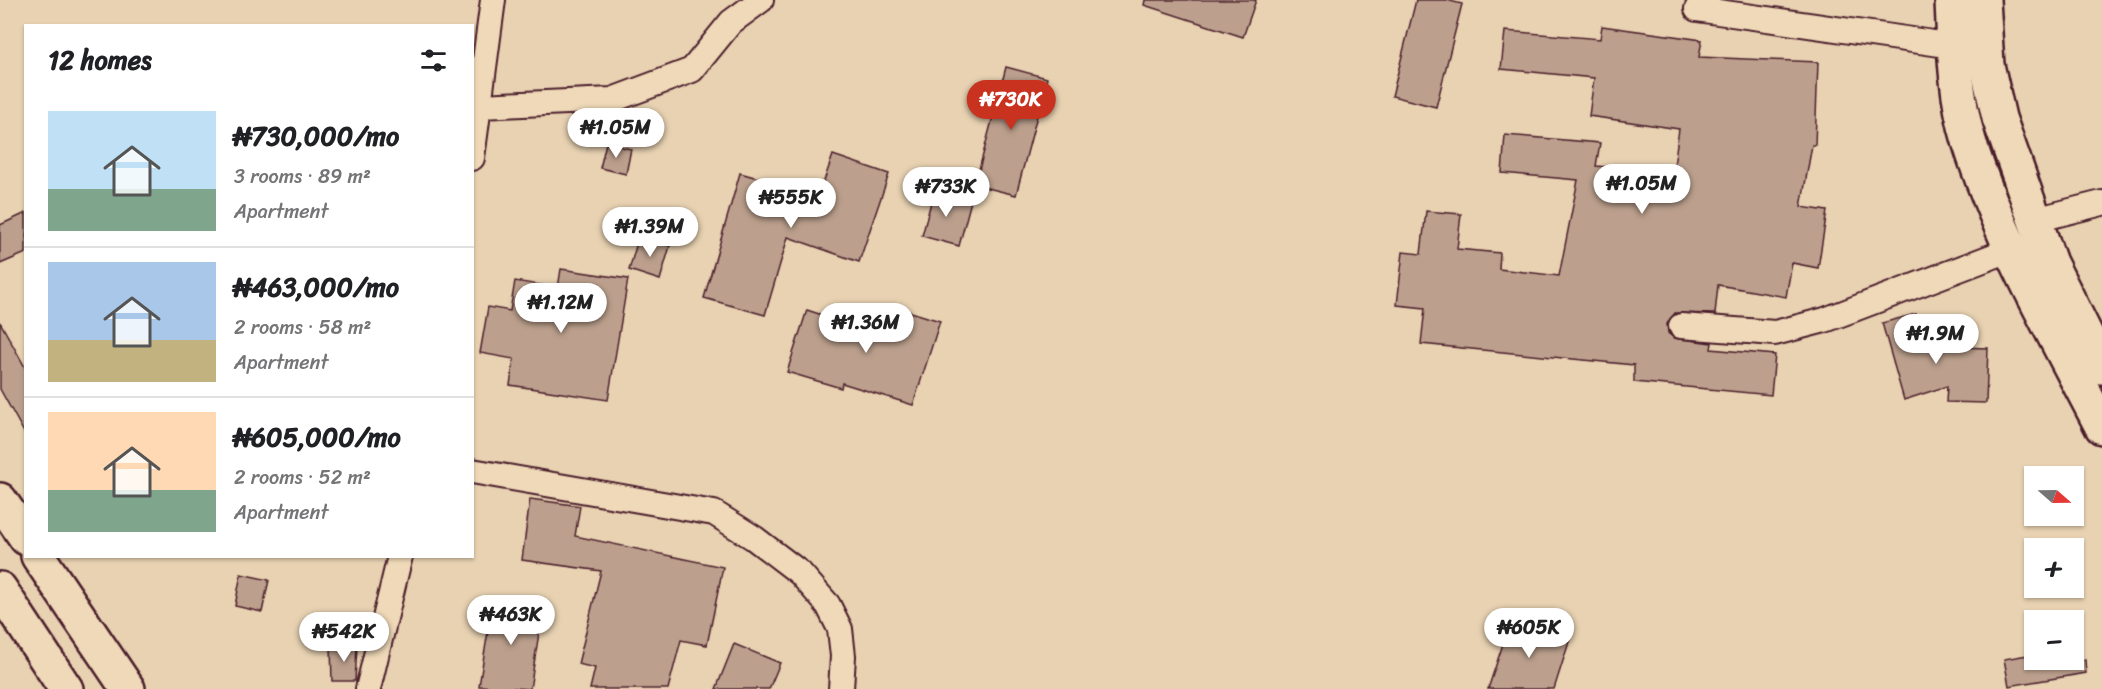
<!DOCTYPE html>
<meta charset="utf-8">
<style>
:root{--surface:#fff;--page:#f6f6f6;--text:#202124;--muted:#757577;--line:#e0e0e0;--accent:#c8321e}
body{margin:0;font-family:Sriracha,sans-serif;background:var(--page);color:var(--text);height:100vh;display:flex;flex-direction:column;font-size:22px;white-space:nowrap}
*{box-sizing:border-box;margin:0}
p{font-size:20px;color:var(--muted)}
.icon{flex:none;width:33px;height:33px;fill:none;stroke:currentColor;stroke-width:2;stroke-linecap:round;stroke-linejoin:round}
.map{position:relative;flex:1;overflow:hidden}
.details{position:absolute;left:24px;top:24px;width:450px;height:534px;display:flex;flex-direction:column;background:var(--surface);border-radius:0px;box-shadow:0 2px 4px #0004}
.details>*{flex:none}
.needle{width:39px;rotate:110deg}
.controls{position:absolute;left:2024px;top:466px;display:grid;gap:12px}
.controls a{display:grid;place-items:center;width:60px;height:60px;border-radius:0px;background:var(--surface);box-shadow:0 2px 4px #0004;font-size:30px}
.price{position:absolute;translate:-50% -51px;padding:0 14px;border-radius:21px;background:#fff;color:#222;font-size:20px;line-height:39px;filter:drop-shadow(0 2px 3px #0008)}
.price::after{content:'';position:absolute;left:50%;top:36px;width:18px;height:14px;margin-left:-9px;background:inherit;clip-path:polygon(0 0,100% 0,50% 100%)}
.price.current{background:var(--accent);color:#fff}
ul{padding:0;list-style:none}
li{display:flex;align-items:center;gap:18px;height:150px;padding:0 24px}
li+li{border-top:2px solid var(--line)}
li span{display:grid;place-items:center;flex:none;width:168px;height:120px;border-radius:0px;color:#555}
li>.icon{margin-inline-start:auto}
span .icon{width:72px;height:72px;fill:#fffc;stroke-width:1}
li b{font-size:26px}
h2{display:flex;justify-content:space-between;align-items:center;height:72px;padding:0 24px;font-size:26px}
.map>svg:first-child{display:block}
</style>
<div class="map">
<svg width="2102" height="689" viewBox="0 0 2102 689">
<rect width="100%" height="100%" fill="#e8d2b2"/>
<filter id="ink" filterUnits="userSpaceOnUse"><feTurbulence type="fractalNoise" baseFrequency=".0167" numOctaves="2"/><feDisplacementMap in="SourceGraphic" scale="12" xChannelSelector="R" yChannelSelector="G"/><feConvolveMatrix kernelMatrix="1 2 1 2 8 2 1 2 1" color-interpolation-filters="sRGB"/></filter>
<g filter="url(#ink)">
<g fill="#bca08d" stroke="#4a1f2b" stroke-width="1.5">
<polygon points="1145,0 1256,0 1243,37 1144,5"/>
<polygon points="1416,0 1446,0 1462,4 1436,107 1392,96"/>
<polygon points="1602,26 1702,40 1699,57 1818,62 1815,145 1812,145 1801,207 1827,211 1818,268 1792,263 1786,297 1718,285 1715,314 1675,313 1667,324 1668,333 1674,338 1712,343 1711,349 1775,355 1771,395 1634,382 1634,365 1421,344 1425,308 1397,305 1403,252 1421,254 1426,211 1461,214 1457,249 1500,253 1499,269 1559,276 1578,180 1502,173 1505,135 1600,143 1596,166 1673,173 1679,129 1589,116 1594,78 1501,69 1505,31 1600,39"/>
<polygon points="1006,67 1047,78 1016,195 975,185"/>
<polygon points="606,143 631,149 626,174 600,168"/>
<polygon points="833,155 889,174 859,262 788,237 765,315 704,298 740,173 819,195"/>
<polygon points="934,191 971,201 959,246 922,236"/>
<polygon points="26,213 26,253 0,264 0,225"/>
<polygon points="639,236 670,246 660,280 629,270"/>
<polygon points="561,269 628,279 608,400 510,385 514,359 480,353 488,307 510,311 515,281 558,288"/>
<polygon points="895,307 940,321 913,405 842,383 841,388 787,372 807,310 886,336"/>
<polygon points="1916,314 1925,346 1988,348 1986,403 1946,402 1947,386 1904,400 1882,323"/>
<polygon points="0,322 26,369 26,436 0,389"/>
<polygon points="530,499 580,506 575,536 723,567 707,645 681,640 668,689 590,689 595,668 578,664 601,571 522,560"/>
<polygon points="241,574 269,580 262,612 235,606"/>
<polygon points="493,601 543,608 530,689 479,686"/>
<polygon points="1511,620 1570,639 1554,689 1488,689"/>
<polygon points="734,644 780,663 769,689 716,689"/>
<polygon points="331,646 357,646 355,681 332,681"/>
<polygon points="2034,654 2034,660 2085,660 2086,673 2009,686 2004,659"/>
</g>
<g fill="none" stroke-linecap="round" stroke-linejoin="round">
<defs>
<g id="street">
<polyline points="1697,9 1954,46"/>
<polyline points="481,106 612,100 692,70 731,22 761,0"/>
<polyline points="472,158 493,0"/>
<polyline points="2035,220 2102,203"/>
<polyline points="1681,326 1775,333 1825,320 2012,249"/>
<polyline points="472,471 714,513 754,538 800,573 828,605 840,629 843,656 841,689"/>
<polyline points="368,689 400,556"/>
</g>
<g id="secondary">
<path d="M1952,0c2,47 3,95 17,141 31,100 85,193 133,286"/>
<polyline points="1983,0 1987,65 1999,118 2050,263 2102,367"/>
<polyline points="0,500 26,538"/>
<polyline points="38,556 128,689"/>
<polyline points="0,589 66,689"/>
</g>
</defs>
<use href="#street" stroke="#4a1f2b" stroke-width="28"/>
<use href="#secondary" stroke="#4a1f2b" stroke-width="38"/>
<use href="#street" stroke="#efd9b8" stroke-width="24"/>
<use href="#secondary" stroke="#efd9b8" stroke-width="33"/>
</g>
</g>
</svg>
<div class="controls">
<a><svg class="needle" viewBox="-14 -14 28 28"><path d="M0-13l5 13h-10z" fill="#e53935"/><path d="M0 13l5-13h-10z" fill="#757577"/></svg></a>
<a>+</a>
<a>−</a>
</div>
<b class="price current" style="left:1011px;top:131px">₦730K</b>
<b class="price" style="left:616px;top:159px">₦1.05M</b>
<b class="price" style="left:1642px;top:215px">₦1.05M</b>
<b class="price" style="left:946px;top:218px">₦733K</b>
<b class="price" style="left:791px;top:229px">₦555K</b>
<b class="price" style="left:650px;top:258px">₦1.39M</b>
<b class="price" style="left:561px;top:334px">₦1.12M</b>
<b class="price" style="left:866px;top:354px">₦1.36M</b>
<b class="price" style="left:1936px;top:365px">₦1.9M</b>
<b class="price" style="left:511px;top:646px">₦463K</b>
<b class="price" style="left:1529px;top:659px">₦605K</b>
<b class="price" style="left:344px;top:663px">₦542K</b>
<section class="details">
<h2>12 homes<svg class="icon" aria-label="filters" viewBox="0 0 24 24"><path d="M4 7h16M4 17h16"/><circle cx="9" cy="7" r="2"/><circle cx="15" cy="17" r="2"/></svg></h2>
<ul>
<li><span style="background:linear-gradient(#bfe0f5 65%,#7fa58c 0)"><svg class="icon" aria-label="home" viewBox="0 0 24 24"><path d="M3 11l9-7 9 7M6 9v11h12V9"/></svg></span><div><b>₦730,000/mo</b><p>3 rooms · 89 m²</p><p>Apartment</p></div></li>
<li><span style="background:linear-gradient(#a9c7e8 65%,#c2b280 0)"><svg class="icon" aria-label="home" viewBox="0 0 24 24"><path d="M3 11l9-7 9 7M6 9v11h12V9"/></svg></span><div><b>₦463,000/mo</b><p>2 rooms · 58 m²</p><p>Apartment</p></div></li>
<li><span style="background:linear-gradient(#ffd9b3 65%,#7fa58c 0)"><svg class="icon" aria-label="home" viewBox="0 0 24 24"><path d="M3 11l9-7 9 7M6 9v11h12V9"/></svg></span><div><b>₦605,000/mo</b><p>2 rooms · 52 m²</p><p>Apartment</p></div></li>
</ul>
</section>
</div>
